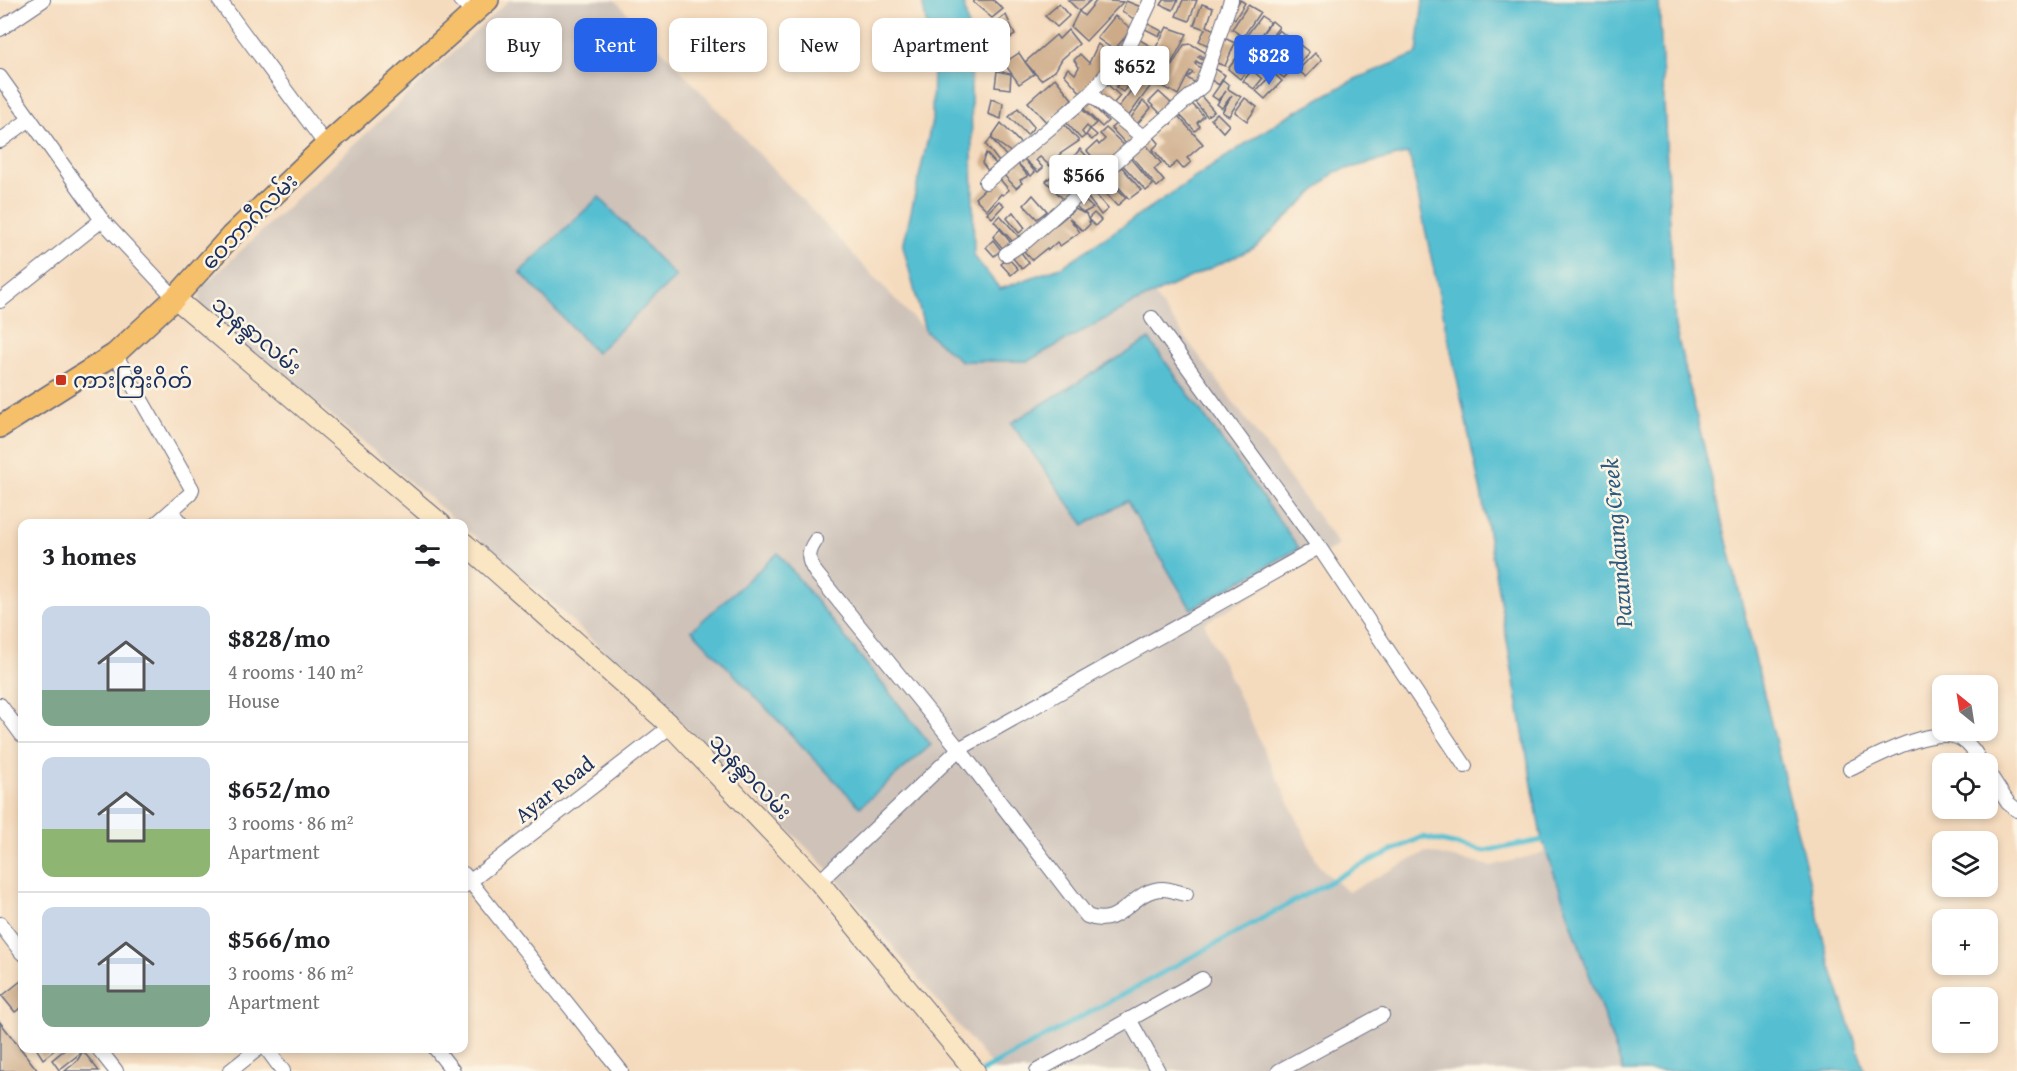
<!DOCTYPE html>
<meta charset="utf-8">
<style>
:root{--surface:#fff;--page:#f2f2f2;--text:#202124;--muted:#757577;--line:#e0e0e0;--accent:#2563eb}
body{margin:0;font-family:"Gentium Book Plus","Noto Sans Myanmar",serif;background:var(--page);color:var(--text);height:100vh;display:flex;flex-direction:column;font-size:22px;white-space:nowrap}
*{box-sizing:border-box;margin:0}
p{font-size:20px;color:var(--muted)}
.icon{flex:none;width:33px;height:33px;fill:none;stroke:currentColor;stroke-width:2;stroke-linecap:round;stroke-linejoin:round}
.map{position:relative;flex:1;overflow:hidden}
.panel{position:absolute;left:18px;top:519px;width:450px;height:534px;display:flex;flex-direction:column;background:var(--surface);border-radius:12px;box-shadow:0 3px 9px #0003}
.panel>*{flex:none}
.guide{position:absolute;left:486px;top:18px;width:570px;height:54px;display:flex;gap:12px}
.needle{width:39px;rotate:330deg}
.fabs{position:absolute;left:1932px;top:675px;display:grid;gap:12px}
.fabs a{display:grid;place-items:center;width:66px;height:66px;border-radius:12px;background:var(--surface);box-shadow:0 3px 9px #0003;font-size:30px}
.price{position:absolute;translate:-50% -51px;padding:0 14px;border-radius:6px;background:#fff;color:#222;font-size:20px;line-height:39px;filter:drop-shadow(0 2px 3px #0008)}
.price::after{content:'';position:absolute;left:50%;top:36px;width:18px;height:14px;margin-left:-9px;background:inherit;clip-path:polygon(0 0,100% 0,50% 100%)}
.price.selected{background:var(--accent);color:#fff}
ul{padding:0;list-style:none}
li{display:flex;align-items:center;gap:18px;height:150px;padding:0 24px}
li+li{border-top:2px solid var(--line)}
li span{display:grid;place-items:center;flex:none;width:168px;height:120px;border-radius:12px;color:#555}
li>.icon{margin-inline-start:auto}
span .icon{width:72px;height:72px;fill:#fffc;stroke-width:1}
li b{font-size:26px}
h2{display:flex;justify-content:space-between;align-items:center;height:72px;padding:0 24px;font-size:26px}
.pill{padding:0 21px;border-radius:12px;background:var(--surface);box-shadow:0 3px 9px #0003;font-size:21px;line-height:54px}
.pill.selected{background:var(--accent);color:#fff}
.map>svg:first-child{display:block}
</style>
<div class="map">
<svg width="2017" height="1071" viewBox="0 0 2017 1071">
<rect width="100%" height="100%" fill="#fcf5e5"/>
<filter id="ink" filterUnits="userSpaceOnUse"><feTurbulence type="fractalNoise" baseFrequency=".0167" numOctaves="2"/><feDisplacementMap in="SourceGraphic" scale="12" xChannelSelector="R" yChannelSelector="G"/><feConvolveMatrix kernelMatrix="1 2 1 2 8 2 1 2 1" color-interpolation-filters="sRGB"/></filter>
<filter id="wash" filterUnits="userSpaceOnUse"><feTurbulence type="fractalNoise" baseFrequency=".008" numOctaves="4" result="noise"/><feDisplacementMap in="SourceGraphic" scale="24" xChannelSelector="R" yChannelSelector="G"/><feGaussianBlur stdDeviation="1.35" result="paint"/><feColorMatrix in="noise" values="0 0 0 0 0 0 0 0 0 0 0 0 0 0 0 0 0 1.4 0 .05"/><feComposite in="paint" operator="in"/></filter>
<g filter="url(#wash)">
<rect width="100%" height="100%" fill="#f5dbbe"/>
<polygon fill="#cec2b9" points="509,0 615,0 925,331 961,361 1154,295 1339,545 1204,623 1319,866 1348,892 1426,852 1491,866 1546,852 1623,1071 996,1071 829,870 677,719 547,598 464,527 464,524 459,523 302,391 199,313 201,288"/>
<g fill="#55bfd1" stroke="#387798" stroke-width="1.5">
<polygon points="922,0 963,0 970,38 974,256 1000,289 1063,266 1284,118 1355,79 1417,54 1423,0 1659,0 1675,327 1828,958 1865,1071 1623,1071 1541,836 1481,492 1409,153 1335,172 1254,248 1132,304 1028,361 961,361 925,331 903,246 932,121 933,60"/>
<polygon points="599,197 676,277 596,353 520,272"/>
<polygon points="1149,339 1299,548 1191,609 1127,501 1084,525 1011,423"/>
<polygon points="778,553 931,745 860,807 692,630"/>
</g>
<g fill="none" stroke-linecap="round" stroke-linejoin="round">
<polyline stroke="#55bfd1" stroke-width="5" points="982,1071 1355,868 1422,837 1485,851 1549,839"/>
</g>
<g id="blocks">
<g fill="#cdab88">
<polygon points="975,0 993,0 1003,9 992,18 973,2"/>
<polygon points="1068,0 1091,0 1079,11 1084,16 1097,0 1123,2 1086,41 1071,27 1079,11"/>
<polygon points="1164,0 1178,0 1173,10 1161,5"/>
<polygon points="1183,0 1197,0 1189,21 1176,16"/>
<polygon points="1240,0 1245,3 1235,19 1230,15"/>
<polygon points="1126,1 1141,7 1135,20 1122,11"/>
<polygon points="1059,4 1069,16 1057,27 1045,16"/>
<polygon points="1202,4 1213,8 1207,26 1216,31 1209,46 1199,41 1205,29 1194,25"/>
<polygon points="1248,5 1260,12 1243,37 1232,29"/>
<polygon points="1006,15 1015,35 992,49 983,32"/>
<polygon points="1115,16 1132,29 1114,50 1097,38"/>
<polygon points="1261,16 1270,22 1258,39 1272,21 1279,27 1257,55 1250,49 1255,42 1247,35"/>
<polygon points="1146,23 1162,31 1159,36 1143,28"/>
<polygon points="1167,27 1187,34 1161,83 1143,73 1152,55 1134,44 1137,38 1155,49"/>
<polygon points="1068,30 1079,44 1062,59 1055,71 1041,80 1025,62 1034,74 1019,84 1004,63 1019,53 1025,62 1056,35 1059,39"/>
<polygon points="1279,30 1296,44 1282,63 1271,55 1268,59 1259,55"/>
<polygon points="1224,38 1235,43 1225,66 1214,62"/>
<polygon points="1098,44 1112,56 1082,94 1064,74 1068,68 1075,74 1079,67 1074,60 1080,54 1089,63"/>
<polygon points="1191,44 1208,54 1206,59 1200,55 1198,57 1206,62 1204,66 1196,61 1195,64 1202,69 1197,84 1187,78 1193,73 1190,71 1178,95 1161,85 1184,45"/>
<polygon points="1300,45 1309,52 1295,68 1286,61"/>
<polygon points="1134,47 1149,57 1145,62 1130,53"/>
<polygon points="1241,52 1254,62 1240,79 1228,69"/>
<polygon points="1315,53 1322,60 1306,77 1298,70"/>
<polygon points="1266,60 1274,67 1266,76 1258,69"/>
<polygon points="1282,63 1291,70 1284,78 1275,71"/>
<polygon points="1214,68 1225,75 1219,85 1208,78"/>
<polygon points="1129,70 1136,75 1123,92 1116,87"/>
<polygon points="1252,70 1262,79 1254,89 1243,81"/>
<polygon points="997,71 1011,74 1010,89 995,87"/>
<polygon points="1273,73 1282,81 1265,99 1256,91"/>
<polygon points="1142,76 1152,84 1128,117 1117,109"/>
<polygon points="1055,78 1072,99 1047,123 1028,102"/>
<polygon points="1223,80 1229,85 1228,89 1241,97 1229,116 1222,112 1232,95 1222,108 1217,104 1226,91 1218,100 1212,96"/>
<polygon points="1106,83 1120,96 1112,105 1098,92"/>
<polygon points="1159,92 1171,103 1169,105 1172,108 1164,117 1149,102"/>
<polygon points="1201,96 1214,111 1207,116 1195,102"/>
<polygon points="1245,98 1257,107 1247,121 1235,112"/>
<polygon points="991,99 1003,103 1001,119 988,114"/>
<polygon points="1088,101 1108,121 1102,127 1082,107"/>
<polygon points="1143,101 1151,108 1137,124 1130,119"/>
<polygon points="1192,104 1204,116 1197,123 1200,126 1195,131 1177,112 1183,108 1185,110"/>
<polygon points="1018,108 1034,127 1027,135 1009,117"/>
<polygon points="1083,110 1096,123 1090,129 1097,135 1092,140 1086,135 1090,129 1087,126 1082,132 1085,136 1081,139 1064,120 1068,116 1070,120"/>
<polygon points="1217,113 1229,125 1223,132 1211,119"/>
<polygon points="1178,116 1203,144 1187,158 1191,162 1183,169 1177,162 1169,169 1153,149 1159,143 1153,136 1161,129 1162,131 1166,124 1171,124 1172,117"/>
<polygon points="1001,123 1021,144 1012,153 991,138 1007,157 999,162 986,145"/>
<polygon points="1063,123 1079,141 1060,154 1050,166 1040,157 1036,160 1043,168 1038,172 1024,159 1035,172 1031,176 1015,161 1020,154 1024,159 1038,142"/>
<polygon points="1117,123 1136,139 1129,147 1111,128"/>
<polygon points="1106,128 1126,147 1103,168 1087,151 1097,142 1099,145 1105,139 1100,134"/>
<polygon points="1144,142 1161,163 1154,169 1164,181 1157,187 1131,156"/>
<polygon points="1080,149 1100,170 1090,179 1072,159"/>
<polygon points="986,153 996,164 988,171 982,163"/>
<polygon points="1130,158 1153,185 1146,191 1122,164"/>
<polygon points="1018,164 1028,176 1020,180 1022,183 1016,188 1004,175"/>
<polygon points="1071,164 1086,177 1077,186 1063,172"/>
<polygon points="1122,167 1141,190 1129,199 1110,177"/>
<polygon points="1060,169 1076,189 1064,200 1046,181"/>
<polygon points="998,177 1009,190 1003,195 1001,194 987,210 975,198"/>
<polygon points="1108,178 1126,198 1117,206 1099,186"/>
<polygon points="1091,189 1108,209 1101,215 1085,194"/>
<polygon points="1033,195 1047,211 1037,219 1024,205"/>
<polygon points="1083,199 1093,208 1083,213 1076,206"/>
<polygon points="999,201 1004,205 992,218 987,213"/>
<polygon points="1075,209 1086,214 1088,219 1094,213 1101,220 1095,226 1088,219 1090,224 1083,231 1069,218 1080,232 1060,246 1057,242 1048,250 1047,248 1032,260 1023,250 1055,221 1057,224"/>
<polygon points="1013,212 1025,228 1019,233 1007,218"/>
<polygon points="1000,215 1019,237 1013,242 994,221"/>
<polygon points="1000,229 1011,243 1004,250 993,237"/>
<polygon points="993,240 1001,250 994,256 986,247"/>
<polygon points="1020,251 1029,263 1022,269 1012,257"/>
<polygon points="1008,258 1018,269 1011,275 1001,264"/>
<polygon points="22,980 22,1007 15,1012 2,996"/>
<polygon points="0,1022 38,1071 0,1071"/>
<polygon points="36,1048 57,1048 43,1059"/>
<polygon points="67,1048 81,1048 83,1051 59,1070 52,1060"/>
<polygon points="83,1051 99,1071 65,1071 77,1061"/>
</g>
</g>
</g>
<g filter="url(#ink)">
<use href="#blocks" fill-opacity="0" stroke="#676b80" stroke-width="1.5"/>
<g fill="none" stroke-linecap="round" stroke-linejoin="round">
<defs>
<g id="minor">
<polyline points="219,0 326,145"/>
<polyline points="460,0 474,13"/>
<polyline points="0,29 43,0"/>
<polyline points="0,77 102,220 175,298"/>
<polyline points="1090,94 1144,138"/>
<polyline points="0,141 30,119"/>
<polyline points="986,182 1090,94 1129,47 1151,0"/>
<polyline points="1006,254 1026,241 1202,86 1231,0"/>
<polyline points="0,301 102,220"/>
<polyline points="1152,318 1319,547 1465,766"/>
<polyline points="115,354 192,489 190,494 156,524"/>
<polyline points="171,511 181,524"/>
<path d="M816,540c-9,13 -9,20 0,33l143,176 128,167c35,14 44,-27 76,-27 7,0 16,4 23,5"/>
<polyline points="0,705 22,735"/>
<path d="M1850,769c25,-12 84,-45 111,-30 10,6 15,15 21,25"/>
<polyline points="1988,772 2008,803 2017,810"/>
<polyline points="464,874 621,1071"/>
<polyline points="819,882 959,749 1319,547"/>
<polyline points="464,886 671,726"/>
<polyline points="0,924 22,953"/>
<polyline points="1129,1019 1158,1071"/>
<polyline points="98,1048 116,1071"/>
<polyline points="266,1048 283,1071"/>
<polyline points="435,1048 453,1071"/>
<polyline points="230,1071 259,1048"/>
<polyline points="1037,1071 1202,979"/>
<polyline points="1279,1071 1382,1015"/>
</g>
<g id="secondary">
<polyline points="175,298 441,524"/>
<polyline points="464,543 671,726 819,882 975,1071"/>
</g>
<polyline id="primary" points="0,427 115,354 175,298 231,236 326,145 488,0"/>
</defs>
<use href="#minor" stroke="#676b80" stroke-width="16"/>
<use href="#secondary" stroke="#676b80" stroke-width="22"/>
<use href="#primary" stroke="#676b80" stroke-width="24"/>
<use href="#minor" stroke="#fff" stroke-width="14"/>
<use href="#secondary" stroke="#fbe6c4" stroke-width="20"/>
<use href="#primary" stroke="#f6c06b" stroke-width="21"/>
</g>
</g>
<rect fill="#c8321e" stroke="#fcf5e5" stroke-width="2" x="55" y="374" width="12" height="12" rx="3"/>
<g text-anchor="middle" stroke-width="5" stroke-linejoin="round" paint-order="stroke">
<g font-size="22" fill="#1b2f5e" stroke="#fcf5e5">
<text transform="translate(249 221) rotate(-45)" y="8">ဝေဘာဂီလမ်း</text>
<text transform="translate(257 335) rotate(40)" y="8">သုနန္ဒာလမ်း</text>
<text transform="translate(751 776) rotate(47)" y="8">သုနန္ဒာလမ်း</text>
<text transform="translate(554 789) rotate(-38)" y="8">Ayar Road</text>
</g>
<g font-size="22" fill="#1b2f5e" stroke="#fcf5e5" text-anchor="start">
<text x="73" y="388">ကားကြီးဂိတ်</text>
</g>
<g font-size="24" font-style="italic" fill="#2c5a80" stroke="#fcf5e5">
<text transform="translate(1617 543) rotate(-95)" y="8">Pazundaung Creek</text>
</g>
</g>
</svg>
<div class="fabs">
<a><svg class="needle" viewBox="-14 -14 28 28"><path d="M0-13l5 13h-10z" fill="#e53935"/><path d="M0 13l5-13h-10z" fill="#757577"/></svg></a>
<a><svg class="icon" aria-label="locate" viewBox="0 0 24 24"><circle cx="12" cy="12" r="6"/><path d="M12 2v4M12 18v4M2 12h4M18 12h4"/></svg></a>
<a><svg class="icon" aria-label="layers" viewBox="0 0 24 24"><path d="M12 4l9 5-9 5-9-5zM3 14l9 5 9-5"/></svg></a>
<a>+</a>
<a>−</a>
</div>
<b class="price selected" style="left:1269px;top:86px">$828</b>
<b class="price" style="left:1135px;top:97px">$652</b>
<b class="price" style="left:1084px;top:206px">$566</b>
<div class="guide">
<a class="pill">Buy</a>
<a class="pill selected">Rent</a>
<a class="pill">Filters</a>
<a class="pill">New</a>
<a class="pill">Apartment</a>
</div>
<section class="panel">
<h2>3 homes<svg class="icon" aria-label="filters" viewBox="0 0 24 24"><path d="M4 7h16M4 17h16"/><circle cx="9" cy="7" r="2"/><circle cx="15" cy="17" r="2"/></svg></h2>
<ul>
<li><span style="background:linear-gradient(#c9d6e8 70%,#7fa58c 0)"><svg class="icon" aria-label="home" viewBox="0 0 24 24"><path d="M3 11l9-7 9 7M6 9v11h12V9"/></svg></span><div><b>$828/mo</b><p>4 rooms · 140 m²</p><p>House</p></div></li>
<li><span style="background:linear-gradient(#c9d6e8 60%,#8fb573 0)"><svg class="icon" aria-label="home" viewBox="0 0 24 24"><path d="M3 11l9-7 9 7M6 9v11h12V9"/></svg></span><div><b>$652/mo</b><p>3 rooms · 86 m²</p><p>Apartment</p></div></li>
<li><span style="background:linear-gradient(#c9d6e8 65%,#7fa58c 0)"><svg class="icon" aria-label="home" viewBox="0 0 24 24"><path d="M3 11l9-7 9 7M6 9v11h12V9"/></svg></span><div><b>$566/mo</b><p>3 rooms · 86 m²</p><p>Apartment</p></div></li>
</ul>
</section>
</div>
